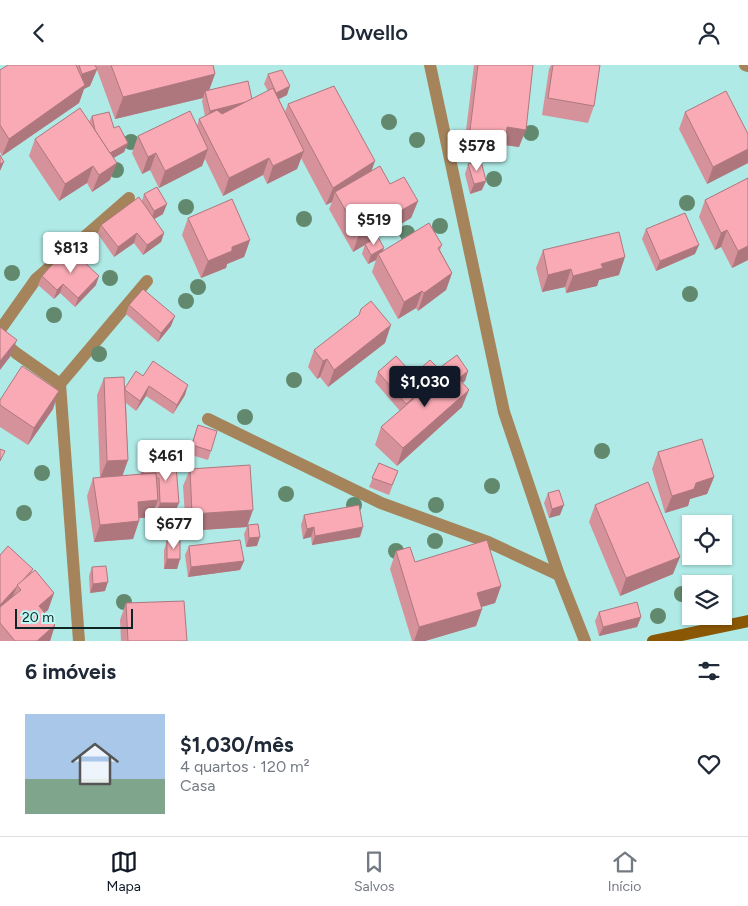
<!DOCTYPE html>
<html lang="pt">
<meta charset="utf-8">
<style>
:root{--surface:#fff;--page:#f2f2f3;--text:#1f2937;--muted:#747a83;--line:#e0e1e3;--accent:#111827}
body{margin:0;font-family:Figtree,sans-serif;background:var(--page);color:var(--text);height:100vh;display:flex;flex-direction:column;font-size:19px;white-space:nowrap}
*{box-sizing:border-box;margin:0}
p{font-size:16px;color:var(--muted)}
.icon{flex:none;width:28px;height:28px;fill:none;stroke:currentColor;stroke-width:2;stroke-linecap:round;stroke-linejoin:round}
.map{position:relative;height:576px;overflow:hidden}
.sheet{display:flex;flex-direction:column;background:var(--surface);flex:1}
.sheet>*{flex:none}
.tools{position:absolute;left:682px;top:450px;display:grid;gap:10px}
.tools a{display:grid;place-items:center;width:50px;height:50px;border-radius:0px;background:var(--surface);box-shadow:0 1px 4px #0004;font-size:25px}
.scale{position:absolute;left:15px;bottom:12px;width:118px;box-sizing:border-box;padding-left:5px;border:2px solid #0d2524;border-top:0;font-size:14px;line-height:18px;white-space:nowrap;color:#0d2524;-webkit-text-stroke:4px #bcf7f3;paint-order:stroke}
.price{position:absolute;translate:-50% -42px;padding:0 11px;border-radius:5px;background:#fff;color:#222;font-size:16px;line-height:32px;filter:drop-shadow(0 1px 2px #0008)}
.price::after{content:'';position:absolute;left:50%;top:30px;width:15px;height:11px;margin-left:-8px;background:inherit;clip-path:polygon(0 0,100% 0,50% 100%)}
.price.active{background:var(--accent);color:#fff}
ul{padding:0;list-style:none}
li{display:flex;align-items:center;gap:15px;height:125px;padding:0 25px}
li+li{border-top:1px solid var(--line)}
li span{display:grid;place-items:center;flex:none;width:140px;height:100px;border-radius:0px;color:#555}
li>.icon{margin-inline-start:auto}
span .icon{width:60px;height:60px;fill:#fffc;stroke-width:1}
li b{font-size:21px}
h2{display:flex;justify-content:space-between;align-items:center;height:60px;padding:0 25px;font-size:21px}
header{display:flex;justify-content:space-between;align-items:center;height:65px;padding:0 25px;background:var(--surface);font-size:22px;font-weight:600}
.tabs{display:flex;justify-content:space-around;align-items:center;height:70px;border-top:1px solid var(--line);background:var(--surface);font-size:14px;color:var(--muted)}
.tabs a{display:grid;justify-items:center;gap:2px}
.tabs .active{color:var(--accent)}
.map>svg:first-child{display:block}
</style>
<header><svg class="icon" aria-label="back" viewBox="0 0 24 24"><path d="M15 5l-7 7 7 7"/></svg>Dwello<svg class="icon" aria-label="person" viewBox="0 0 24 24"><circle cx="12" cy="8" r="4"/><path d="M4 21q1-7 8-7t8 7"/></svg></header>
<div class="map">
<svg width="748" height="576" viewBox="0 0 748 576">
<rect width="100%" height="100%" fill="#afeae6"/>
<g fill="none" stroke-linecap="round" stroke-linejoin="round">
<g stroke="#a6845b" stroke-width="12">
<polyline points="430,0 504,347 559,510 585,576"/>
<polyline points="745,0 748,1"/>
<polyline points="0,265 36,214 129,133"/>
<polyline points="0,274 16,288 60,319"/>
<polyline points="208,354 381,438 488,477 559,510"/>
<polyline points="79,576 60,319 147,216"/>
</g>
<polyline stroke="#8a5804" stroke-width="12" points="653,576 748,556"/>
</g>
<g fill="#62896d">
<circle cx="389" cy="57" r="8"/>
<circle cx="531" cy="68" r="8"/>
<circle cx="417" cy="75" r="8"/>
<circle cx="131" cy="77" r="8"/>
<circle cx="116" cy="105" r="8"/>
<circle cx="494" cy="114" r="8"/>
<circle cx="687" cy="138" r="8"/>
<circle cx="186" cy="142" r="8"/>
<circle cx="304" cy="154" r="8"/>
<circle cx="440" cy="161" r="8"/>
<circle cx="407" cy="168" r="8"/>
<circle cx="12" cy="208" r="8"/>
<circle cx="110" cy="213" r="8"/>
<circle cx="198" cy="222" r="8"/>
<circle cx="690" cy="229" r="8"/>
<circle cx="186" cy="236" r="8"/>
<circle cx="54" cy="250" r="8"/>
<circle cx="99" cy="289" r="8"/>
<circle cx="294" cy="315" r="8"/>
<circle cx="245" cy="352" r="8"/>
<circle cx="602" cy="386" r="8"/>
<circle cx="42" cy="408" r="8"/>
<circle cx="492" cy="421" r="8"/>
<circle cx="286" cy="429" r="8"/>
<circle cx="354" cy="440" r="8"/>
<circle cx="436" cy="440" r="8"/>
<circle cx="24" cy="448" r="8"/>
<circle cx="435" cy="476" r="8"/>
<circle cx="396" cy="486" r="8"/>
<circle cx="682" cy="529" r="8"/>
<circle cx="124" cy="537" r="8"/>
<circle cx="658" cy="551" r="8"/>
</g>
<g fill="#d6929b">
<polygon points="8,0 213,0 215,9 209,25 252,34 268,26 264,19 268,9 287,30 279,34 285,47 288,39 371,106 390,119 418,136 411,153 369,177 383,187 442,180 440,185 452,208 446,225 418,246 416,243 398,254 372,207 376,195 368,199 362,189 365,179 353,187 329,144 332,137 326,140 301,93 297,104 267,119 263,110 223,131 205,94 202,101 159,123 150,105 142,109 132,88 138,71 197,61 199,54 205,51 202,36 203,33 115,54 97,5 90,21 84,24 79,38 2,91 0,87 0,5"/>
<polygon points="474,0 533,0 519,82 504,80 499,95 463,90"/>
<polygon points="551,0 600,0 594,41 588,58 542,50 549,4"/>
<polygon points="685,47 748,98 707,119 679,64"/>
<polygon points="92,51 114,63 128,78 124,87 113,93 110,115 92,127 87,118 59,136 29,91 35,74 89,57"/>
<polygon points="468,99 482,125 470,129 465,109"/>
<polygon points="748,113 748,195 732,203 721,182 715,185 699,152 705,135"/>
<polygon points="144,129 163,149 154,154 164,168 161,177 143,190 134,178 114,192 98,169 101,160 142,136"/>
<polygon points="188,153 250,175 244,192 227,199 226,203 201,213 182,170"/>
<polygon points="646,164 695,189 656,206 642,174"/>
<polygon points="543,185 619,210 599,215 597,221 566,228 565,222 542,227 536,203"/>
<polygon points="42,211 96,220 75,242 60,228 54,234 38,220"/>
<polygon points="129,240 171,261 158,277 126,249"/>
<polygon points="385,278 328,322 320,312 317,314 308,302 314,285"/>
<polygon points="442,301 468,306 465,316 462,318 462,342 397,401 375,380 381,362 400,346 375,317 378,307 425,325 429,321 427,319 424,321 422,318 423,315 419,311 422,302 441,306"/>
<polygon points="143,311 185,330 173,349 146,331 136,346 126,338 128,395 122,411 140,409 143,402 176,400 175,447 157,448 156,440 152,452 139,453 139,456 133,474 94,477 87,431 93,413 100,413 97,330 104,313 125,323"/>
<polygon points="0,340 53,344 28,380 0,362"/>
<polygon points="198,360 211,386 208,395 188,389"/>
<polygon points="658,387 714,412 707,429 690,434 688,441 665,448 652,404"/>
<polygon points="379,398 398,406 389,430 369,422"/>
<polygon points="190,404 248,460 257,481 246,482 244,469 247,462 186,466 183,421"/>
<polygon points="548,428 560,450 549,453 544,438"/>
<polygon points="595,440 673,509 620,531 589,457"/>
<polygon points="304,450 360,472 312,480 311,472 303,474 301,460"/>
<polygon points="167,476 180,494 177,504 164,504 164,485"/>
<polygon points="189,481 244,496 240,505 188,512 185,490"/>
<polygon points="396,486 415,497 501,521 495,538 482,542 482,544 476,561 425,576 412,576 390,504"/>
<polygon points="0,490 33,504 31,508 54,528 48,545 44,548 55,560 50,576 0,576"/>
<polygon points="92,502 105,526 90,528 89,511"/>
<polygon points="126,538 187,576 121,576 120,555"/>
<polygon points="599,547 641,552 637,562 599,571 595,556"/>
</g>
<g fill="#ae777e">
<polygon points="97,4 90,21 84,24 79,38 2,91 9,74 76,26 82,9"/>
<polygon points="215,9 207,31 205,26 203,33 115,54 123,32"/>
<polygon points="290,21 287,30 273,37 276,28"/>
<polygon points="252,35 249,45 206,55 210,46"/>
<polygon points="507,62 526,65 519,82 504,80 499,95 463,90 469,73"/>
<polygon points="128,78 124,87 105,98 108,89"/>
<polygon points="208,84 202,101 159,123 165,106"/>
<polygon points="748,84 748,98 707,119 713,102"/>
<polygon points="304,86 297,104 267,119 273,101"/>
<polygon points="156,88 150,105 142,109 148,92"/>
<polygon points="269,93 263,110 223,131 229,113"/>
<polygon points="375,96 369,113 335,127 332,137 326,140 333,123"/>
<polygon points="4,97 0,106 0,107 0,99"/>
<polygon points="117,98 110,115 92,127 99,110"/>
<polygon points="93,101 87,118 59,136 65,119"/>
<polygon points="486,116 482,125 470,129 474,119"/>
<polygon points="418,136 411,153 353,187 359,169"/>
<polygon points="167,139 163,149 151,156 154,146"/>
<polygon points="727,165 721,182 715,185 721,168"/>
<polygon points="137,168 134,178 114,192 118,182"/>
<polygon points="164,168 161,177 143,190 147,180"/>
<polygon points="250,175 244,192 227,199 226,203 201,213 208,196 232,182"/>
<polygon points="699,180 695,189 656,206 660,196"/>
<polygon points="748,181 748,195 732,203 738,186"/>
<polygon points="384,183 380,193 378,189 376,195 368,199 371,190"/>
<polygon points="625,192 619,210 599,215 597,221 566,228 573,211 601,199"/>
<polygon points="571,204 565,222 542,227 548,210"/>
<polygon points="452,208 446,225 418,246 424,228"/>
<polygon points="99,211 96,220 75,242 78,233"/>
<polygon points="63,219 60,228 54,234 57,225"/>
<polygon points="422,226 416,243 398,254 404,237"/>
<polygon points="175,251 171,261 158,277 161,268"/>
<polygon points="391,260 385,278 328,322 334,305"/>
<polygon points="17,275 10,292 0,305 0,296"/>
<polygon points="327,294 320,312 317,314 323,296"/>
<polygon points="441,306 438,315 430,323 434,313"/>
<polygon points="468,306 465,316 451,326 454,317"/>
<polygon points="430,309 427,319 424,321 428,311"/>
<polygon points="188,320 185,330 173,349 177,340"/>
<polygon points="149,321 146,331 136,346 140,336"/>
<polygon points="469,325 462,342 397,401 403,383"/>
<polygon points="59,326 53,344 28,380 34,363"/>
<polygon points="128,395 122,412 100,413 107,396"/>
<polygon points="714,412 707,429 690,434 688,441 665,448 672,431 696,418"/>
<polygon points="158,435 152,452 131,454 138,437"/>
<polygon points="160,438 179,438 175,447 157,448"/>
<polygon points="564,440 560,450 549,453 552,444"/>
<polygon points="253,445 247,462 186,466 192,449"/>
<polygon points="139,456 133,474 94,477 100,460"/>
<polygon points="314,462 311,472 303,474 307,464"/>
<polygon points="363,462 360,472 312,480 315,471"/>
<polygon points="260,472 257,481 246,482 249,473"/>
<polygon points="680,492 673,509 620,531 626,513"/>
<polygon points="167,494 180,494 177,504 164,504"/>
<polygon points="244,496 240,505 188,512 191,502"/>
<polygon points="108,517 105,526 90,528 93,519"/>
<polygon points="501,521 495,538 471,545 477,528"/>
<polygon points="17,522 13,531 0,545 0,540"/>
<polygon points="54,528 48,545 32,558 39,541"/>
<polygon points="482,544 476,561 425,576 414,576 419,562"/>
<polygon points="641,552 637,562 599,571 603,562"/>
<polygon points="55,560 50,576 37,576"/>
</g>
<g fill="#f9aab4" stroke="#ae777e">
<polygon points="8,0 76,0 85,20 9,74 0,60 0,5"/>
<polygon points="79,0 95,0 97,4 82,9"/>
<polygon points="111,0 213,0 215,9 123,32"/>
<polygon points="478,0 533,0 526,65 507,62 505,78 469,73"/>
<polygon points="553,0 600,0 594,41 548,33"/>
<polygon points="282,5 290,21 276,28 268,9"/>
<polygon points="248,16 252,34 246,37 210,46 205,26"/>
<polygon points="334,21 375,96 333,123 288,39"/>
<polygon points="273,23 304,86 273,101 269,93 229,113 199,54 217,45 222,49"/>
<polygon points="726,26 748,69 748,84 713,102 685,47"/>
<polygon points="80,43 117,98 99,110 93,101 65,119 35,74"/>
<polygon points="190,46 208,84 165,106 156,88 148,92 138,71"/>
<polygon points="109,47 114,63 119,61 128,78 110,88 95,65 92,51"/>
<polygon points="0,90 4,97 0,99"/>
<polygon points="481,96 486,116 474,119 468,99"/>
<polygon points="380,101 390,119 404,112 418,136 359,169 335,127"/>
<polygon points="748,113 748,181 738,186 727,165 721,168 705,135"/>
<polygon points="157,122 167,139 154,146 144,129"/>
<polygon points="139,132 164,168 147,180 137,168 118,182 101,160"/>
<polygon points="232,134 250,175 232,182 232,186 208,196 188,153"/>
<polygon points="685,148 699,180 660,196 646,164"/>
<polygon points="429,158 442,180 438,183 452,208 424,228 422,226 404,237 378,189"/>
<polygon points="619,167 625,192 601,199 603,203 573,211 571,204 548,210 543,185"/>
<polygon points="378,172 384,183 371,190 365,179"/>
<polygon points="68,182 99,211 78,233 63,219 57,225 42,211"/>
<polygon points="143,224 175,251 161,268 129,240"/>
<polygon points="371,236 391,260 334,305 327,294 323,296 314,285 359,250 361,244"/>
<polygon points="0,262 17,275 0,296"/>
<polygon points="457,290 468,306 458,314 449,303 446,306 442,301"/>
<polygon points="396,291 425,323 406,339 378,307"/>
<polygon points="430,295 441,306 434,313 430,309 428,311 425,308 427,307 422,302"/>
<polygon points="153,296 188,320 177,340 149,321 140,336 125,325 125,323 136,306 143,311"/>
<polygon points="22,301 59,326 34,363 0,340 0,335"/>
<polygon points="449,303 469,325 403,383 381,362"/>
<polygon points="124,312 128,395 107,396 104,313"/>
<polygon points="198,360 217,366 211,386 192,380"/>
<polygon points="702,374 714,412 696,418 694,424 672,431 658,387"/>
<polygon points="0,384 5,386 0,396"/>
<polygon points="379,398 398,406 392,420 372,413"/>
<polygon points="176,400 179,438 160,438 159,413 157,413 156,408 143,409 143,402"/>
<polygon points="250,400 253,445 192,449 190,404"/>
<polygon points="156,408 158,435 138,437 139,456 100,460 93,413"/>
<polygon points="648,417 680,492 626,513 595,440"/>
<polygon points="559,425 564,440 552,444 548,428"/>
<polygon points="359,440 363,462 315,471 314,462 307,464 304,450"/>
<polygon points="258,459 260,472 249,473 248,460"/>
<polygon points="240,475 244,496 191,502 189,481"/>
<polygon points="487,475 501,521 477,528 482,544 419,562 396,486 410,482 415,497"/>
<rect x="167" y="476" width="13" height="18"/>
<polygon points="8,481 33,504 0,540 0,490"/>
<polygon points="106,501 108,517 93,519 92,502"/>
<polygon points="35,505 54,528 39,541 55,560 37,576 15,576 0,558 0,542 21,525 17,520"/>
<polygon points="184,536 187,576 128,576 126,538"/>
<polygon points="637,537 641,552 603,562 599,547"/>
</g>
</svg>
<div class="tools">
<a><svg class="icon" aria-label="locate" viewBox="0 0 24 24"><circle cx="12" cy="12" r="6"/><path d="M12 2v4M12 18v4M2 12h4M18 12h4"/></svg></a>
<a><svg class="icon" aria-label="layers" viewBox="0 0 24 24"><path d="M12 4l9 5-9 5-9-5zM3 14l9 5 9-5"/></svg></a>
</div>
<div class="scale">20 m</div>
<b class="price" style="left:477px;top:107px">$578</b>
<b class="price" style="left:374px;top:181px">$519</b>
<b class="price" style="left:71px;top:209px">$813</b>
<b class="price active" style="left:425px;top:343px">$1,030</b>
<b class="price" style="left:166px;top:417px">$461</b>
<b class="price" style="left:174px;top:485px">$677</b>
</div>
<section class="sheet">
<h2>6 imóveis<svg class="icon" aria-label="filters" viewBox="0 0 24 24"><path d="M4 7h16M4 17h16"/><circle cx="9" cy="7" r="2"/><circle cx="15" cy="17" r="2"/></svg></h2>
<ul>
<li><span style="background:linear-gradient(#a9c7e8 65%,#7fa58c 0)"><svg class="icon" aria-label="home" viewBox="0 0 24 24"><path d="M3 11l9-7 9 7M6 9v11h12V9"/></svg></span><div><b>$1,030/mês</b><p>4 quartos · 120 m²</p><p>Casa</p></div><svg class="icon" aria-label="heart" viewBox="0 0 24 24"><path d="M12 20l-8-8c-3-5 5-10 8-4 3-6 11-1 8 4z"/></svg></li>
</ul>
</section>
<nav class="tabs">
<a class="active"><svg class="icon" aria-label="map" viewBox="0 0 24 24"><path d="M3 6l6-2 6 2 6-2v14l-6 2-6-2-6 2zM9 4v14M15 6v14"/></svg>Mapa</a>
<a><svg class="icon" aria-label="saved" viewBox="0 0 24 24"><path d="M7 4h10v16l-5-4-5 4z"/></svg>Salvos</a>
<a><svg class="icon" aria-label="home" viewBox="0 0 24 24"><path d="M3 11l9-7 9 7M6 9v11h12V9"/></svg>Início</a>
</nav>
